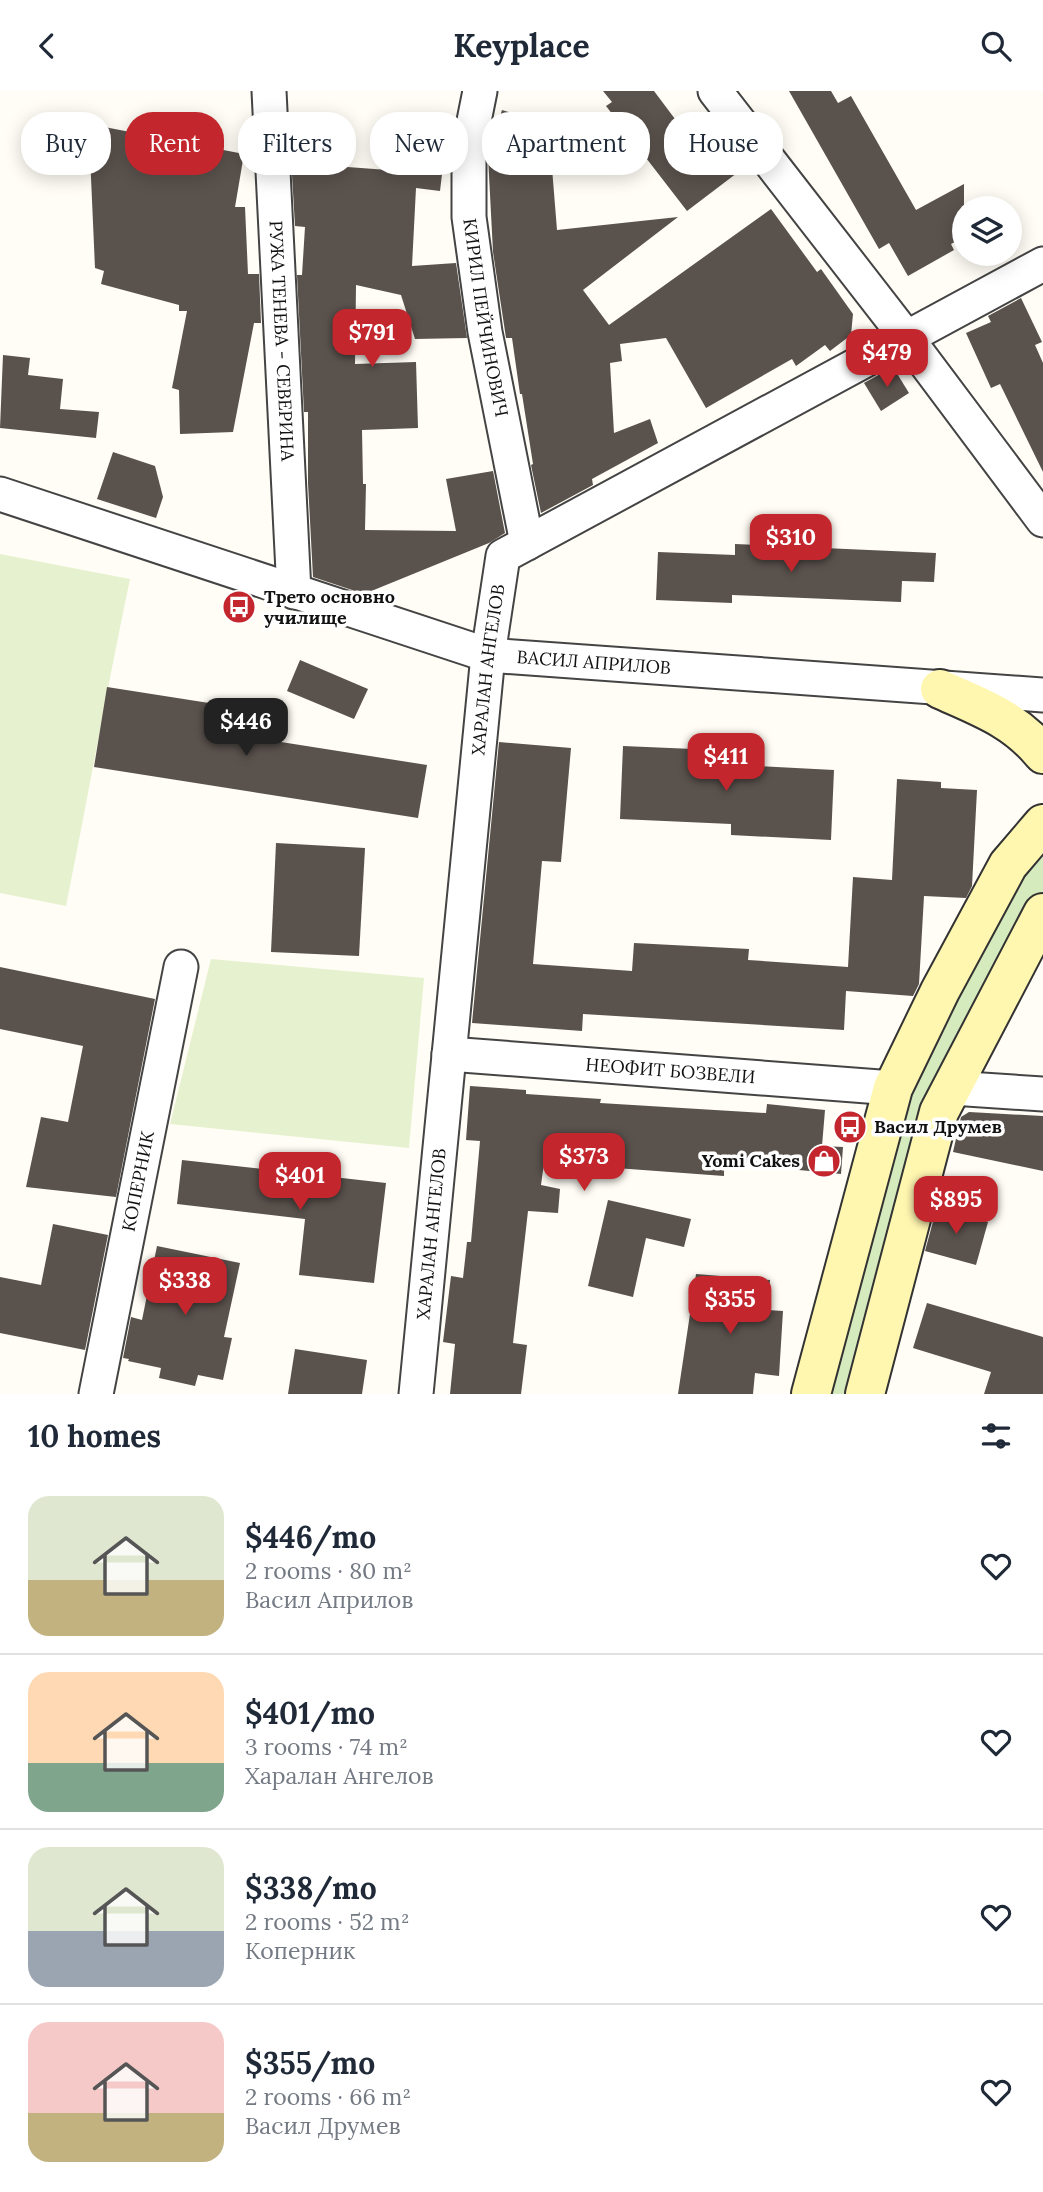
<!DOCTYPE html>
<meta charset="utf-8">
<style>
:root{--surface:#fff;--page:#f6f6f7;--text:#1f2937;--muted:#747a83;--line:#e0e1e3;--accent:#c4262e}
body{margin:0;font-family:Lora,serif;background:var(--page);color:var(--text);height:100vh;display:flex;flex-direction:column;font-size:26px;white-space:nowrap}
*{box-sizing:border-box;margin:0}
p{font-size:23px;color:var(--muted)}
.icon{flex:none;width:38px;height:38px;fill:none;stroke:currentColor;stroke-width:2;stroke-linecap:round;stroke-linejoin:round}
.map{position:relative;height:1303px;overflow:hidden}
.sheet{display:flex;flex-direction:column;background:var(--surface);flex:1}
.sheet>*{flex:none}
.hud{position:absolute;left:21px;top:21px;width:1001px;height:63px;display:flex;gap:14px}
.fabs{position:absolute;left:952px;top:105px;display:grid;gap:14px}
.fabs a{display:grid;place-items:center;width:70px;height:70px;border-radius:50%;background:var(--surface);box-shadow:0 4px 18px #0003;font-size:35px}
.price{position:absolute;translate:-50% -60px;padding:0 16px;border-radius:14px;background:var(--accent);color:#fff;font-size:23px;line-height:46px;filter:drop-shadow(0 2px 4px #0008)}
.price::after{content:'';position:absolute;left:50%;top:42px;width:21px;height:16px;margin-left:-10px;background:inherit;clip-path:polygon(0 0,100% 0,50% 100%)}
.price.selected{background:#222;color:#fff}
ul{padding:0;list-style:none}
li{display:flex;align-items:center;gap:21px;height:175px;padding:0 28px}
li+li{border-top:2px solid var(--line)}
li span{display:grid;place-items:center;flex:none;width:196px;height:140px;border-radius:21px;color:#555}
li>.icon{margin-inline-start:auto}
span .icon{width:84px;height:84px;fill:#fffc;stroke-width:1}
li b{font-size:30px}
h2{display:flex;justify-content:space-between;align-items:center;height:84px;padding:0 28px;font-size:30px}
.pill{padding:0 24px;border-radius:28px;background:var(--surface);box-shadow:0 4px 18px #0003;font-size:24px;line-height:63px}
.pill.selected{background:var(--accent);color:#fff}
header{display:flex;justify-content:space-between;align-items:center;height:91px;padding:0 28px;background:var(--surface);font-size:32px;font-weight:700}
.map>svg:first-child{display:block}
</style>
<header><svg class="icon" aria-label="back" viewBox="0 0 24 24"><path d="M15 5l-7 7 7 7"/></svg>Keyplace<svg class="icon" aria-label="search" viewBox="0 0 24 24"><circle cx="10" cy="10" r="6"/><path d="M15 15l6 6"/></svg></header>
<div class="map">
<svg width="1043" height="1303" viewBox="0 0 1043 1303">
<rect width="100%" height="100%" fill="#fffdf5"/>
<polygon fill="#d5ebbd" points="1043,733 1043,822 952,997 865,1303 811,1303 893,997"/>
<g fill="#e6f2cf">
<path d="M0,463l130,25c-23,109 -42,218 -64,327l-66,-13z"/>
<polygon points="211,868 424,887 409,1057 170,1033"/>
</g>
<g fill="#5a524d">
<polygon points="603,0 654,0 693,52 706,42 737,82 687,120 606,15 612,11"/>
<polygon points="789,0 831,0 838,12 851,5 916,119 964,93 964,146 951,153 954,159 908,185 889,152 879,158"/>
<polygon points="502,19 564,38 552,77 557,139 678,126 583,199 609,234 771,118 817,181 821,178 853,223 851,244 830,260 825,254 796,275 792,268 706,317 666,247 620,253 622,270 610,272 614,342 650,328 658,352 592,388 593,394 541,422 531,374 533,373 522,303 520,303 512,247 506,247 493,161 488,65"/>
<polygon points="94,34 244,63 235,116 245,116 248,183 259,183 261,232 254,232 233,341 180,343 179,299 172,297 187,220 179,220 179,214 101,193 104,180 95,177 90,64 86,63"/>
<polygon points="390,67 443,75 440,100 416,97 412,175 456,172 467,247 415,248 401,204 356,194 355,273 416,271 418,337 362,339 363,393 366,393 365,439 456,440 446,388 493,380 505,442 489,452 364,503 313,486 308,392 308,321 304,321 297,184 302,184 305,136 295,135 292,84 293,72 388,79"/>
<polygon points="1021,207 1042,251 1035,254 1043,272 1043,381 1000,293 991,297 966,242 991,231 988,225"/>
<polygon points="3,264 30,267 28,284 63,288 60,318 99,321 96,347 0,337"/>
<polygon points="893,276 909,302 881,320 864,292"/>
<polygon points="113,361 155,375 163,406 156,427 97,408"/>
<polygon points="735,453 936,462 934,491 902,490 901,511 732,504 732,512 656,509 658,461 735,464"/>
<polygon points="300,569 368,598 354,628 287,600"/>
<polygon points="107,596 209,612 205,639 427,674 418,727 94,676"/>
<polygon points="499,651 571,657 561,771 542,770 533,873 632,880 634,852 749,858 748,869 848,876 853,786 892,789 897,688 941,691 941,697 977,699 972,795 966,807 924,805 919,893 913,905 846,900 844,939 583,923 582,940 472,932"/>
<polygon points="623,655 740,660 739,674 834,679 831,749 731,744 731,733 620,728"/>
<polygon points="276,752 365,757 359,865 271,861"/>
<polygon points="0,876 155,908 116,1106 26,1096 41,1026 68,1031 83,955 0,938"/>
<polygon points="470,995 526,999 526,1003 601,1008 600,1012 766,1022 767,1013 825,1019 822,1055 843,1056 841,1083 724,1072 724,1085 616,1077 619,1065 563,1062 562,1074 544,1072 541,1094 560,1098 558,1122 528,1120 513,1252 527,1254 521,1303 450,1303 455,1253 443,1251 451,1185 463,1187 467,1151 471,1151 480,1050 466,1049"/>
<polygon points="969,1021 1043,1025 1043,1080 953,1061 961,1026"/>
<polygon points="182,1069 386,1092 374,1192 299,1184 305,1128 177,1113"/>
<polygon points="608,1109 691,1128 684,1156 646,1147 633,1206 588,1195"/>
<polygon points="937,1116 988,1131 976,1174 925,1160"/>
<polygon points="53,1133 108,1144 85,1259 0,1242 0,1186 41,1194"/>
<polygon points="157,1155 240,1172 224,1246 232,1247 223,1289 198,1284 195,1295 159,1287 161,1277 128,1270 129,1268 123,1267 131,1226 142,1229"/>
<polygon points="696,1183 770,1189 768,1219 783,1220 779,1285 755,1282 753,1303 678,1303"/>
<polygon points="927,1212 1043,1246 1043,1303 984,1303 991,1281 913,1257"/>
<polygon points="295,1258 367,1269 362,1303 288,1303"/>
</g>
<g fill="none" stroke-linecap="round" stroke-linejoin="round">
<defs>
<g id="street">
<path id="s1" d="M269,0l25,501"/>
<path id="s2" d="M480,0l-11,55v71l16,115 42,211"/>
<polyline points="715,0 906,246 1043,429"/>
<path id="s3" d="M0,403l488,161 555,40"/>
<path id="s4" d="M449,963l444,34"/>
<polyline points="952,997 1043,1003"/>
<path id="s5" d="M96,1303l85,-427"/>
<path id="s6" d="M416,1303l72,-739 15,-99 540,-292"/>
</g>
<g id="secondary">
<path d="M940,598c40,18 75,30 103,65"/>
<polyline points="811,1303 893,997 940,900 1008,774 1043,733"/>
<polyline points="865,1303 939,1021 1043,822"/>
</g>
</defs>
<use href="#street" stroke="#444" stroke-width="37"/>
<use href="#secondary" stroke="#333" stroke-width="42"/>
<use href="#street" stroke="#fff" stroke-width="33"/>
<use href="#secondary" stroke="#fff6b0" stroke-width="38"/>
</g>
<defs>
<symbol id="bus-disc" viewBox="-11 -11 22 22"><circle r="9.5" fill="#c4262e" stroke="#fff"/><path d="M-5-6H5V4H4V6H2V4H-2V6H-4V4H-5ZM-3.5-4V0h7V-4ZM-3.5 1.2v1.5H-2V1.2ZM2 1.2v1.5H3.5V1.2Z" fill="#fff"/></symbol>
<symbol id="shop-disc" viewBox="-11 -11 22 22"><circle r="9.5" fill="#c4262e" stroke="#fff"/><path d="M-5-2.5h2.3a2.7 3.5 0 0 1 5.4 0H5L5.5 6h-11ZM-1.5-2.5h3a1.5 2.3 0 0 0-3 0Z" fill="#fff"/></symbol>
</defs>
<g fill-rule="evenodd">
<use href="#bus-disc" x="220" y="497" width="38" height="38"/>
<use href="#bus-disc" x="831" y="1017" width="38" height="38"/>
<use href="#shop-disc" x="805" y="1051" width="38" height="38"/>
</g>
<g text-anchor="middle" stroke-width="7" stroke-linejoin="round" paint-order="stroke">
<g font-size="18" fill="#111" stroke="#fff">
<text dy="6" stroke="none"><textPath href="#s2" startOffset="229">КИРИЛ ПЕЙЧИНОВИЧ</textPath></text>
<text dy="6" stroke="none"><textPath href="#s1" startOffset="250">РУЖА ТЕНЕВА - СЕВЕРИНА</textPath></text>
<text dy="6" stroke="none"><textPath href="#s3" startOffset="620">ВАСИЛ АПРИЛОВ</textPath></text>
<text dy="6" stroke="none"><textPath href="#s6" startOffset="728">ХАРАЛАН АНГЕЛОВ</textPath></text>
<text dy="6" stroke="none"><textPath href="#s4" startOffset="222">НЕОФИТ БОЗВЕЛИ</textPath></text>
<text dy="6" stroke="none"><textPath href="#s5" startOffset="217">КОПЕРНИК</textPath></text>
<text dy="6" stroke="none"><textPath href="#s6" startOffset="161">ХАРАЛАН АНГЕЛОВ</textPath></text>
</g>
<g font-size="18" font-weight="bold" fill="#111" stroke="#fff" text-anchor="start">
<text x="264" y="512">Трето основно<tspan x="264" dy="21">училище</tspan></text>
<text x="874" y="1042">Васил Друмев</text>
<text x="800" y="1076" text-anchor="end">Yomi Cakes</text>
</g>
</g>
</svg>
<div class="fabs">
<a><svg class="icon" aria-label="layers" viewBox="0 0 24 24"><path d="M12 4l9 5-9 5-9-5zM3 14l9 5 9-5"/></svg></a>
</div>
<b class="price" style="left:372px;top:278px">$791</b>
<b class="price" style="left:887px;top:298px">$479</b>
<b class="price" style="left:791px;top:483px">$310</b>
<b class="price selected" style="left:246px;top:667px">$446</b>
<b class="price" style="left:726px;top:702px">$411</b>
<b class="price" style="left:584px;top:1102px">$373</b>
<b class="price" style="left:300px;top:1121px">$401</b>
<b class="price" style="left:956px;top:1145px">$895</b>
<b class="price" style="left:185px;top:1226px">$338</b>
<b class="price" style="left:730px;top:1245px">$355</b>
<div class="hud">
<a class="pill">Buy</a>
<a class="pill selected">Rent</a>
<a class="pill">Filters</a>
<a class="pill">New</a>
<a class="pill">Apartment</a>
<a class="pill">House</a>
</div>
</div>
<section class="sheet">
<h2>10 homes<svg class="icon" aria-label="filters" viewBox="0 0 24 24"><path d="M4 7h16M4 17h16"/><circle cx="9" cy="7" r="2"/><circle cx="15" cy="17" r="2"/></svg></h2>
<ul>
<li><span style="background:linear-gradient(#dfe7d0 60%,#c2b280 0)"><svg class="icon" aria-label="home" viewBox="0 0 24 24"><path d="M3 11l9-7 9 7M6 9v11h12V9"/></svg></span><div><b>$446/mo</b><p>2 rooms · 80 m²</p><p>Васил Априлов</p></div><svg class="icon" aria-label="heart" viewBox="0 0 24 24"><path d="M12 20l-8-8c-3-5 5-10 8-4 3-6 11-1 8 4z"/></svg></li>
<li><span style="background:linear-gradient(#ffd9b3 65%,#7fa58c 0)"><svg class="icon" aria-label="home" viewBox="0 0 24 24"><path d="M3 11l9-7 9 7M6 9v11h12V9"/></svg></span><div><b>$401/mo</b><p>3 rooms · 74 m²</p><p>Харалан Ангелов</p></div><svg class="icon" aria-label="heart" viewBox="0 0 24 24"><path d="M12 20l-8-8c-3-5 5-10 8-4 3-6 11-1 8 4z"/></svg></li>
<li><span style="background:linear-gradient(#dfe7d0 60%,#9aa5b1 0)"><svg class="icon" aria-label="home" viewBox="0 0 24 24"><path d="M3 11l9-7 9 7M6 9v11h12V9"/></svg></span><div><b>$338/mo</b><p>2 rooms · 52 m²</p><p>Коперник</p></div><svg class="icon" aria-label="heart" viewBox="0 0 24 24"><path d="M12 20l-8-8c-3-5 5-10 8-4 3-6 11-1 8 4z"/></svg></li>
<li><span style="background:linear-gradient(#f6c9c9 65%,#c2b280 0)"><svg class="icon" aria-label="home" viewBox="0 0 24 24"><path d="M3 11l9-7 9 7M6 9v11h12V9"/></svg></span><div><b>$355/mo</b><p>2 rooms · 66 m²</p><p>Васил Друмев</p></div><svg class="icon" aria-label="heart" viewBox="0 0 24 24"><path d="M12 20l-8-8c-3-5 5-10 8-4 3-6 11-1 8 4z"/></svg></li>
</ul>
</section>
